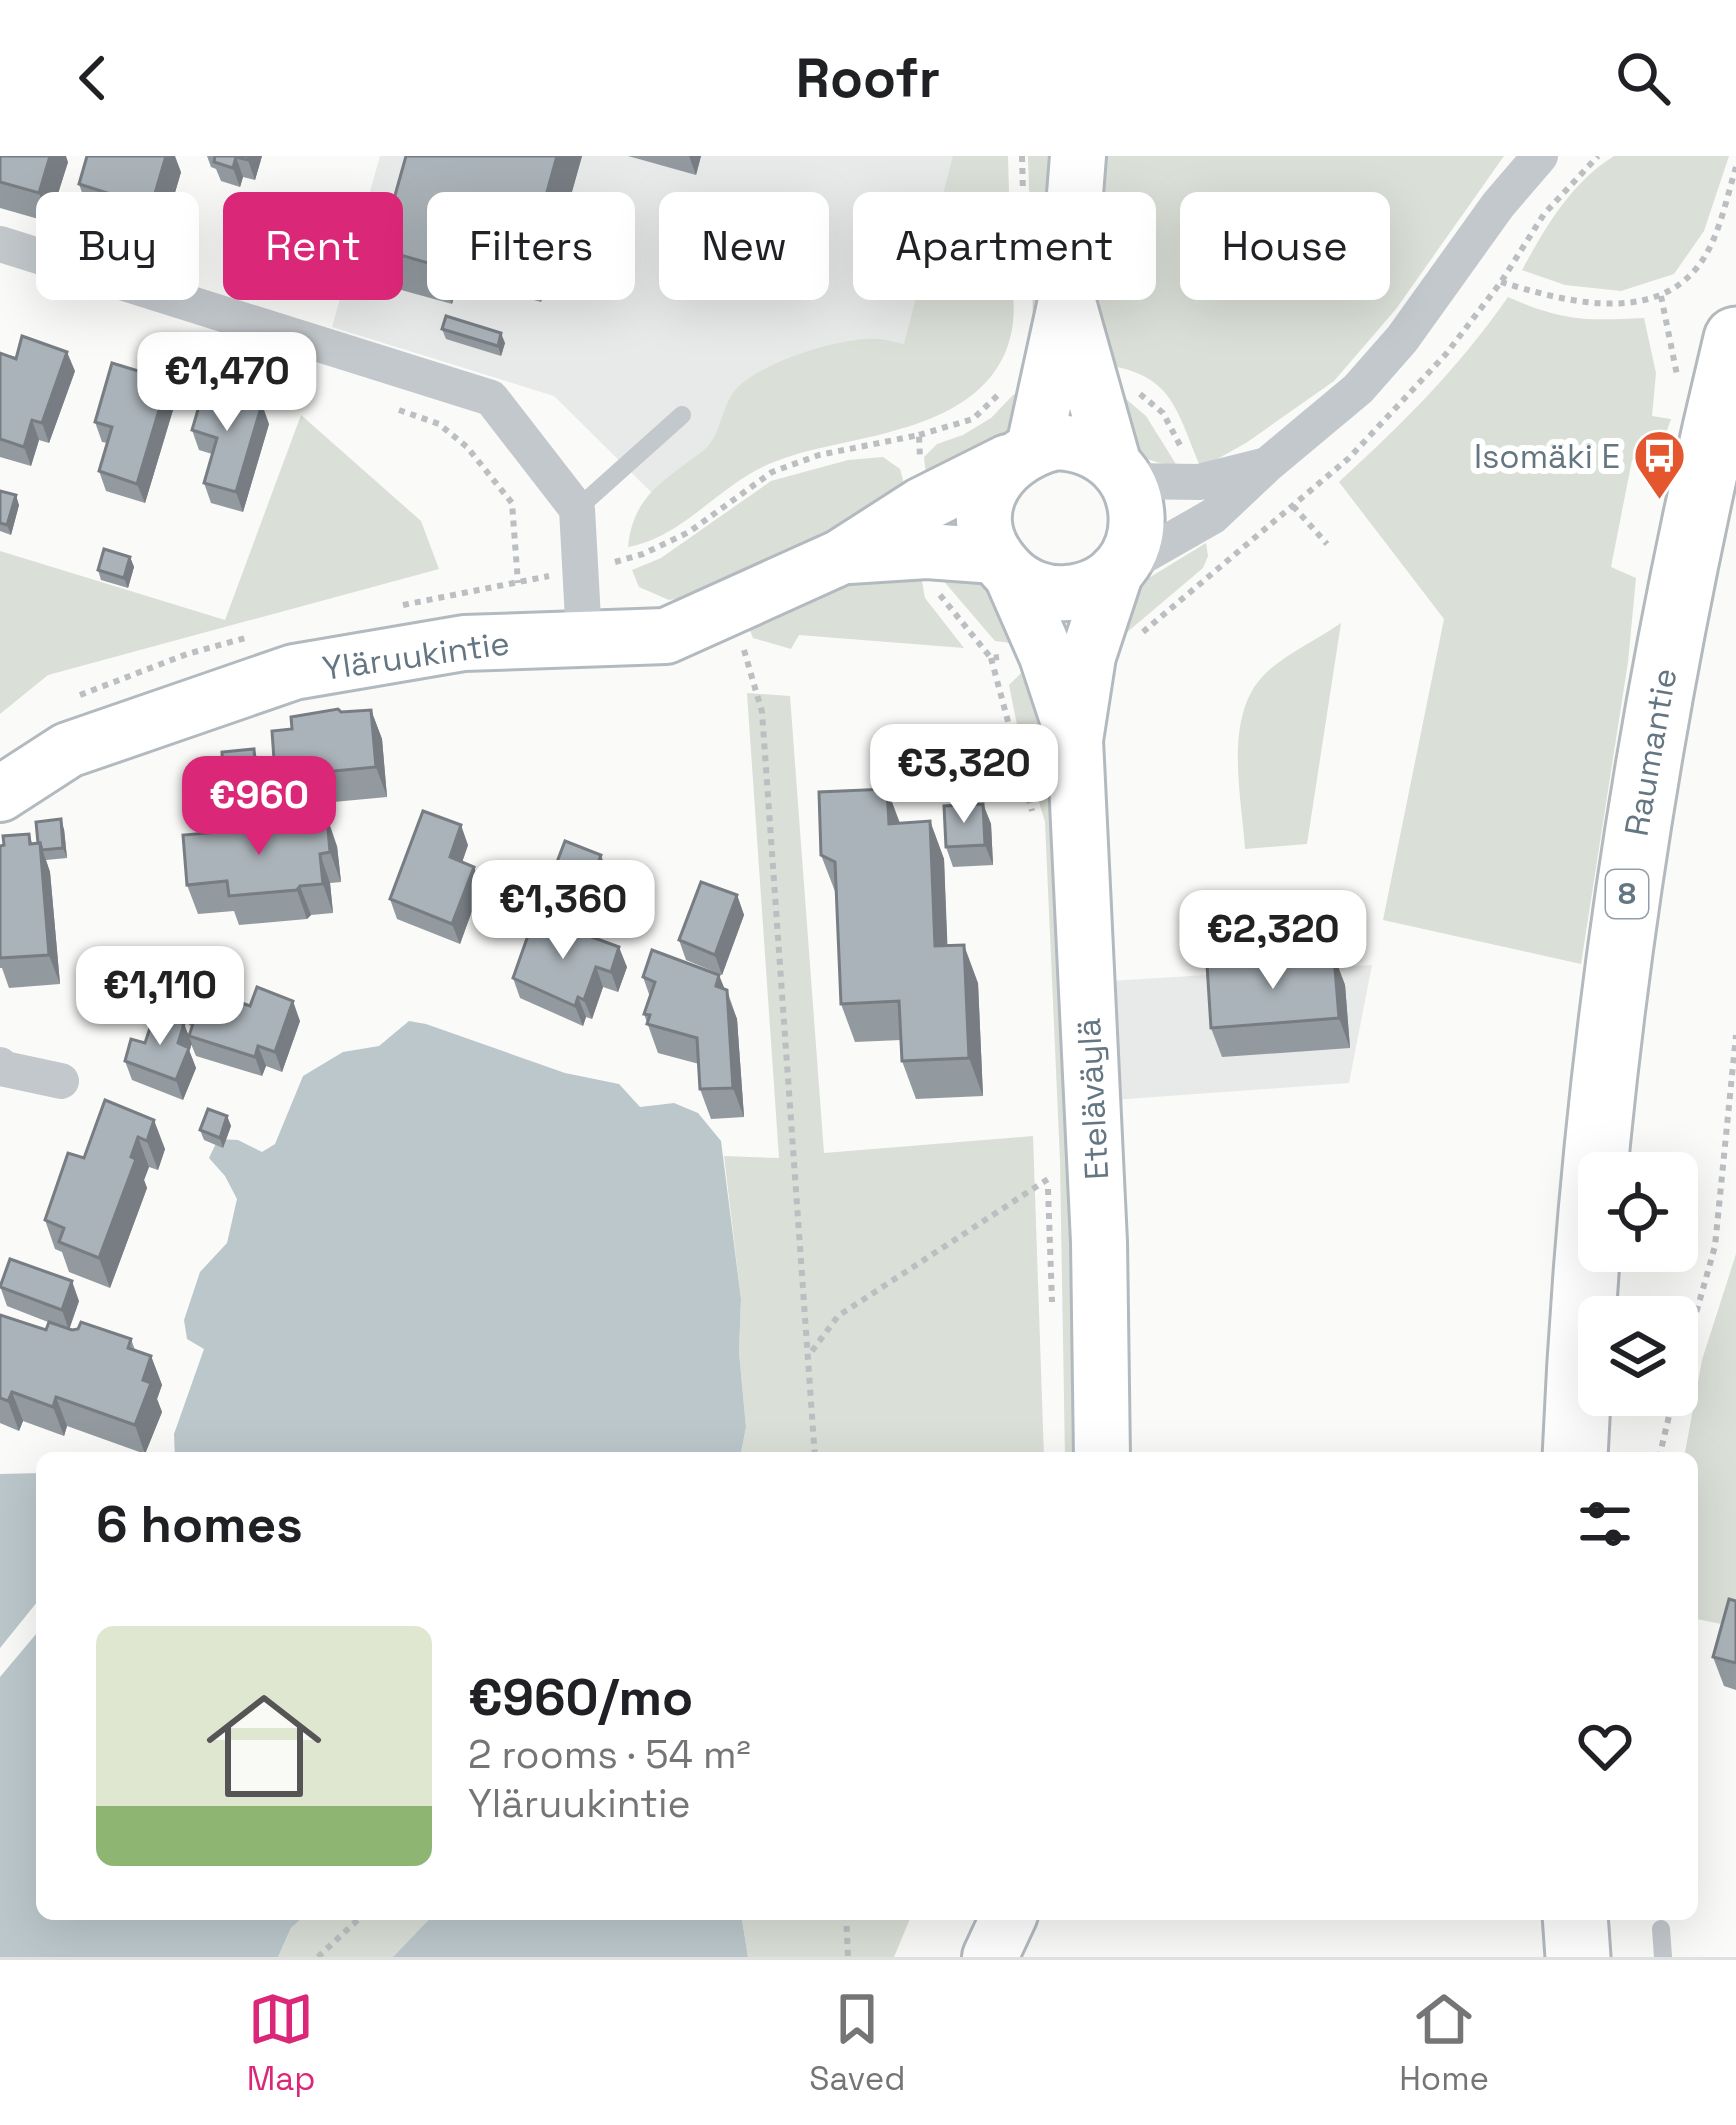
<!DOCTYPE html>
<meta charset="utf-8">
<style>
:root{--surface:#fff;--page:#f2f2f2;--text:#202124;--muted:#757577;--line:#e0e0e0;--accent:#db2777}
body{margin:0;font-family:"Space Grotesk",sans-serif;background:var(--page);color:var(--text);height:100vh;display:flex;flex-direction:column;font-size:45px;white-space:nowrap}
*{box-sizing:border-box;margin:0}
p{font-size:39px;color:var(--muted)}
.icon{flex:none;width:66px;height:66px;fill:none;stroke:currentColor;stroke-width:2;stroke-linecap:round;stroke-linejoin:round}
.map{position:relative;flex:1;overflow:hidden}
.sheet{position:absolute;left:36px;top:1296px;width:1662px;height:468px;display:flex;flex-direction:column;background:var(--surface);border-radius:18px;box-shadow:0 12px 48px #0002}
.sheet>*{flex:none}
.banner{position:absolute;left:36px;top:36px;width:1665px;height:108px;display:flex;gap:24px}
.tools{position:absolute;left:1578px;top:996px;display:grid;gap:24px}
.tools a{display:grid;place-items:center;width:120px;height:120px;border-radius:18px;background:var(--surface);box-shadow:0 12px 48px #0002;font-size:60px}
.price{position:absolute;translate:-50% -102px;padding:0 27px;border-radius:24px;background:#fff;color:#222;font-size:39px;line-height:78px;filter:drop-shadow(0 3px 6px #0008)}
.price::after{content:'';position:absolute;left:50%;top:72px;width:36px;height:27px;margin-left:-18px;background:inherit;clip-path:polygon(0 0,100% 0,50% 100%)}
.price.selected{background:var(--accent);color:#fff}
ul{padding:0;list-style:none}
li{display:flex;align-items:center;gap:36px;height:300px;padding:0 60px}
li+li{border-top:3px solid var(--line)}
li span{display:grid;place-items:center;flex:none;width:336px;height:240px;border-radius:18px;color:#555}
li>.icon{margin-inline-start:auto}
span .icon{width:144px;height:144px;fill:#fffc;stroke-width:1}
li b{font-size:51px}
h2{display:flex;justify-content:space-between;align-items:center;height:144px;padding:0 60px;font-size:51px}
.chip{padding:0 42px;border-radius:18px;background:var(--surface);box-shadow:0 12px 48px #0002;font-size:42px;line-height:108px}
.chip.selected{background:var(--accent);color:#fff}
header{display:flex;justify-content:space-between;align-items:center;height:156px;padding:0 60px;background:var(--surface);font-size:54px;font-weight:800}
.tab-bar{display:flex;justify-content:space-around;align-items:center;height:168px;border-top:3px solid var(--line);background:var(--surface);font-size:33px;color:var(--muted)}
.tab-bar a{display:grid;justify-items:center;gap:6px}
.tab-bar .selected{color:var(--accent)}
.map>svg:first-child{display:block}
</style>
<header><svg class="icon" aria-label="back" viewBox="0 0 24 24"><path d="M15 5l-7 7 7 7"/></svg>Roofr<svg class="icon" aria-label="search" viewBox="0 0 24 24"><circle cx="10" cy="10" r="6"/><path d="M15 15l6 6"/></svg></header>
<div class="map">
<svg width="1736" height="1801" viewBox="0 0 1736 1801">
<rect width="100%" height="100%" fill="#fafaf8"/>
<g fill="#e8e9e9">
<polygon points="380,0 962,0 911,188 652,337 554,240 332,171"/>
<polygon points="1372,809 1349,927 1113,944 1109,825"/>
</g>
<g fill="#dadfd7">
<path d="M953,0h55c1,37 2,74 4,110 0,18 3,38 1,56 -7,65 -63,94 -120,109 -41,12 -84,16 -124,33 -51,22 -86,73 -141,83 5,-53 39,-68 76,-97 16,-13 17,-40 29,-57 20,-29 110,-57 144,-54 9,0 19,4 27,5z"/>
<polygon points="1028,0 1050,0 1041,166 1028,196 1033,164"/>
<path d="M1094,0h410l-108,153 -62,72 -88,62 -45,25c-26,-61 -28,-95 -102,-104l-10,-127z"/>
<path d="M1614,0h115l-25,75 -30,43 -53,17 -56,-6 -43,-15c24,-44 49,-87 92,-114z"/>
<path d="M1508,141c54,24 78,24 136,21l12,55 -4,43 19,3 -7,20 -32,21 -21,107 25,11 -8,84 -47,302 -198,-44 61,-301 -105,-137c65,-60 118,-112 169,-185z"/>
<polygon points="1032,234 1014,269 927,328 924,301 937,288 963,279 991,262 1013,239"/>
<polygon points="1120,238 1146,260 1179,313 1147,303 1125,284"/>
<polygon points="301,259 421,365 439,413 48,519 0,558 0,395 225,464"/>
<polygon points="883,301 900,313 907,339 714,437 669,444 639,431 632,414 661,402 771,325 848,304"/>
<polygon points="1206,387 1208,400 1203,412 1119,483 1129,434"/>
<polygon points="919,408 925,442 964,492 799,479 791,493 753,482 747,466 858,417"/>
<polygon points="969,415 994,436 1025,489 995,485 941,422"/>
<path d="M1341,467l-34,221 -62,5c-3,-51 -22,-131 18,-173 20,-21 54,-36 78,-53z"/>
<polygon points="1034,513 1053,577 1082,1302 1065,1302 1060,1004 1045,666 1020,584 1009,529 1021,517"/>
<polygon points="747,537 790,540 824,997 1033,980 1044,1302 740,1302 746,1271 739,1196 741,1143 724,1000 779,1002"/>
<polygon points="1736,1098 1736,1471 1692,1462 1692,1302 1684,1302 1702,1204"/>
<polygon points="307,1758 434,1758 393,1801 278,1801 291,1772"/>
<polygon points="741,1758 912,1758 894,1801 748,1801"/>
</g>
<g fill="#bbc7cb">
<polygon points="409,865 426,868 565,917 619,928 640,951 674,947 698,957 721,985 741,1143 739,1196 746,1271 740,1302 175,1302 174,1278 204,1193 187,1183 184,1164 200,1116 227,1087 237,1043 225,1020 209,1002 218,983 238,984 262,996 275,988 303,920 343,896 379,890"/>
<polygon points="42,1317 42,1440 0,1492 0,1318"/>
<polygon points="42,1471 42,1758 307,1758 291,1772 278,1801 0,1801 0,1521"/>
<polygon points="434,1758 741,1758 748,1801 393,1801"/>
</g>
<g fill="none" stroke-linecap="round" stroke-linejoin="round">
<defs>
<g id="secondary">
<polyline points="1070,153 1113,306"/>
<path d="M1056,286c104,4 107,143 11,151 -21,2 -43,-6 -58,-21 -52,-52 -17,-115 47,-130z"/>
<polyline points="1034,291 1067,140 1078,0"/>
<polyline points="849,400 927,395 995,400"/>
<polyline points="1012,420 1047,500 1072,576"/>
<polyline points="0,638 68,594 294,516 464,487 666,480 841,401 922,349 1008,306"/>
<polyline points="1102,1302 1099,1086 1075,584 1088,500 1116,415"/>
<polyline points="990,1801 1010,1758"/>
</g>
<g id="trunk">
<path d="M1575,1302c16,-377 72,-752 161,-1119"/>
<polyline points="1575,1758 1578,1801"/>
</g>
</defs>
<use href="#secondary" stroke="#b3babf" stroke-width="60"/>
<use href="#trunk" stroke="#b4b9bd" stroke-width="69"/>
<g stroke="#bbbfc2" stroke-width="6" stroke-dasharray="6 6" stroke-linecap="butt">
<polyline points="1022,0 1024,74"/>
<path d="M1501,126c59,18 146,43 194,-12 23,-26 31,-70 41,-103"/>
<polyline points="1661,140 1677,219"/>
<polyline points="1140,238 1163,257 1182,293"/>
<polyline points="399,254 439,268 467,291 512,347 518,427"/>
<polyline points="919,279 973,263 1000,237"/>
<polyline points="1293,350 1327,388"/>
<polyline points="615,406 643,398 689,376 772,316 819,299 919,279 920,303"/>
<polyline points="940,439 991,502 999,501"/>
<polyline points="403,449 549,420"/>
<polyline points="1143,476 1349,302 1446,198 1501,126 1544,58 1598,0"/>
<polyline points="744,494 762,556 815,1302"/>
<polyline points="991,502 1032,655"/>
<polyline points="80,539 187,498 249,481"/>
<polyline points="1048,1033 1052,1146"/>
<polyline points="812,1195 838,1160 1048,1023"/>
<polyline points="1677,1225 1715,1090 1736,879"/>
<polyline points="1659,1302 1674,1239"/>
<polyline points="846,1758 848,1801"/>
<polyline points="318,1801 364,1758"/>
</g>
<g stroke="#c3c8cc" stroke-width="18">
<polyline points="577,353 682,259"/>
<polyline points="1661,1773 1663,1801"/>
</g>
<g stroke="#c3c8cc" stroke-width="36">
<polyline points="0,88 491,242 577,353 584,482"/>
<polyline points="1128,325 1199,326 1263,310"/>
<polyline points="1120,413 1213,360 1267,309 1358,233 1402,183 1498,49 1540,0"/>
<polyline points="0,909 5,913 61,925"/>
</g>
<use href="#secondary" stroke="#fff" stroke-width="54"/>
<use href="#trunk" stroke="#fff" stroke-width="63"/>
</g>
<g fill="#929a9f">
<polygon points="0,0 68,6 49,66 0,52"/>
<polygon points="207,0 262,0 255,24 243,21 240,31 221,25 216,13 211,11"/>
<polygon points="406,0 582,0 541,146 459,123 452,148 394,132 380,93"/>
<polygon points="628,0 701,0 696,19"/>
<polygon points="181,16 162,81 89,57 79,28"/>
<polygon points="442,173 505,187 501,200 446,183"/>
<polygon points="0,197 75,215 49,287 39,284 31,310 0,301"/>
<polygon points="168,224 176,244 145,347 106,335 99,315 107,287 102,286 95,266"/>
<polygon points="269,268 243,356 211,347 204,327 212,298 199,294 192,274"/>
<polygon points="0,335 19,349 11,379 0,375"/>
<polygon points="130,401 134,411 128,432 101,424 98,414"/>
<polygon points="371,554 382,583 387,641 312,648 313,659 287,661 276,632 292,573 341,556"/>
<polygon points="261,613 265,665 232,666 224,647"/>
<polygon points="887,633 900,667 930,665 944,703 947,790 978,827 983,940 916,943 902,905 901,884 855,886 841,848 836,738 821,699"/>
<polygon points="983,648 991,668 993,709 953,711 946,691"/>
<polygon points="64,673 67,702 46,704 50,716 60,828 9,832 2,812 0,812 0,690 29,678 32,687 38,687"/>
<polygon points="468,689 462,706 481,730 460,788 397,763 390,743"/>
<polygon points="337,690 341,726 330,727 333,757 311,759 307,763 239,769 234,755 198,758 187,729"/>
<polygon points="608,719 586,778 550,763 543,743"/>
<polygon points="737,739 744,759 722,819 686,804 679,784"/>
<polygon points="531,771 627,811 618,836 603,831 592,863 586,861 583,870 520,842 513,822"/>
<polygon points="1334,800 1345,829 1350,892 1222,901 1211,872"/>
<polygon points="643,821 727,834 737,863 744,961 711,963 700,933 699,908 658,897 644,858 650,841"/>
<polygon points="182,850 250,850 300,865 282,916 266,910 262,920 196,900 191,888 189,894 196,912 183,944 132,924 125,905 145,887 184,868 189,880 192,870 189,869"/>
<polygon points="105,944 165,993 158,1014 149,1011 144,1024 147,1032 110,1132 69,1116 62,1096 55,1093 45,1064 84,1002"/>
<polygon points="227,960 231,970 223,992 204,984 200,974"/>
<polygon points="0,1130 79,1145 69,1173 131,1183 135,1194 151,1200 162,1229 157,1243 162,1256 145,1298 67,1270 64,1280 23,1265 19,1275 0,1267 0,1159 46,1174 48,1166 7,1150"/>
<polygon points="1736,1445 1736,1534 1724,1530 1713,1501"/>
</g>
<g fill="#777d82">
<polygon points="50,0 66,0 68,6 49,66 39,37"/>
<polygon points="166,0 175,0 181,16 162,81 151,51"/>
<polygon points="249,0 262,0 255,24 248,4"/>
<polygon points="557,0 582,0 541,146 527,108"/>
<polygon points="689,0 701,0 696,19"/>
<polygon points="236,1 243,21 240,31 233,12"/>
<polygon points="445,85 459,123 452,148 438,110"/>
<polygon points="501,177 505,187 501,200 498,190"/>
<polygon points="67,196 75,215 49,287 42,267"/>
<polygon points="168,224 176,244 145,347 137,328"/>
<polygon points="262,248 269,268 243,356 236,336"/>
<polygon points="32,264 39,284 31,310 24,291"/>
<polygon points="16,339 19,349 11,379 7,369"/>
<polygon points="130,401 134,411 128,432 124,422"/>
<polygon points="371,554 382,583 387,641 376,611"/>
<polygon points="254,593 261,613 265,665 258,645"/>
<polygon points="302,618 312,648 313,659 303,630"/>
<polygon points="887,633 901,671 889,668"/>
<polygon points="983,648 991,668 993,709 985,689"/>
<polygon points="327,661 337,690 341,726 330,696"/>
<polygon points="61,663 64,673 67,702 63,692"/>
<polygon points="930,665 944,703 949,828 935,790"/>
<polygon points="461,669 468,689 457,721 450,701"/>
<polygon points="40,687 50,716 60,828 49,799"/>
<polygon points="320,698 330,727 333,757 323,728"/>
<polygon points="601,699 608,719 586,778 579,758"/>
<polygon points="474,711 481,730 460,788 452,768"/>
<polygon points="300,730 311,759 307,763 297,734"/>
<polygon points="737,739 744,759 722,819 715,799"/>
<polygon points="964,789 978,827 983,940 969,902"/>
<polygon points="619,791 627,811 618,836 611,816"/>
<polygon points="1334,800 1345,829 1350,892 1339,862"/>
<polygon points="596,811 603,831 592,863 584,844"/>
<polygon points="719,819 737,863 744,961 733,932 716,830"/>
<polygon points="578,841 586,861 583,870 575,850"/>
<polygon points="293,845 300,865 282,916 275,896"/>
<polygon points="184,868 192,888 189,894 196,912 183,944 176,924 178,887"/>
<polygon points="258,890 266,910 262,920 255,901"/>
<polygon points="227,960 231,970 223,992 220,982"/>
<polygon points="154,964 165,993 158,1014 147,985"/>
<polygon points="138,981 149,1011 144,1024 147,1032 110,1132 99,1102"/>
<polygon points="72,1125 79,1145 69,1174 62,1154"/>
<polygon points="151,1200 162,1229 157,1243 162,1256 145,1298 135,1269 143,1224"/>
<polygon points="12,1236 23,1265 19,1275 8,1245"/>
<polygon points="56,1241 67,1270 64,1280 53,1251"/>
</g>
<g fill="#aab3b9" stroke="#777d82" stroke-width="3">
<polygon points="0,0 50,0 39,37 0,26"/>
<polygon points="87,0 166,0 151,51 79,28"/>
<polygon points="215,0 249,0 248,4 236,1 233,12 214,6"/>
<polygon points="406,0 557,0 527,108 445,85 438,110 380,93"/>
<polygon points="446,160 501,177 498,190 442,173"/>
<polygon points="22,180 67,196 42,267 32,264 24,291 0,283 0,197 16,203"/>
<polygon points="112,207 168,224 137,328 99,315 112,271 95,266"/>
<polygon points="205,230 262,248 236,336 204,327 217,282 192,274"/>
<polygon points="0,335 16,339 7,369 0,367"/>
<polygon points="104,393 130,401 124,422 98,414"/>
<polygon points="338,553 341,556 371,554 376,611 302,618 303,630 276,632 272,575 292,573 291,561"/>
<polygon points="254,593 258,645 224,647 222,596"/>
<polygon points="887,633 889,668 930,665 935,790 964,789 969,902 902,905 899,845 841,848 835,706 821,699 819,636"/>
<polygon points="983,648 985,689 946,691 944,650"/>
<polygon points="423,655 461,669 450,701 474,711 452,768 390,743"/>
<polygon points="327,661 330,696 320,698 323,728 300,730 297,734 229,740 227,725 187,729 183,679 299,669 298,664"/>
<polygon points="61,663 63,692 42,694 40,687 38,687 36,666"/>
<polygon points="29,678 30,688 40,687 49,799 0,802 0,690 4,689 3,680"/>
<polygon points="565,685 601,699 579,758 543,743"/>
<polygon points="701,726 737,739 715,799 679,784"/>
<polygon points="551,766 619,791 611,816 596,811 584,844 578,841 575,850 513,822 531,771 547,777"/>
<polygon points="652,794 719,819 716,830 727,834 733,932 700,933 697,882 647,868 650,859 644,858 655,826 643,821"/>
<polygon points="1334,800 1339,862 1211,872 1207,809"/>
<polygon points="190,828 250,850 257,831 293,845 275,896 258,890 255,901 189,880 197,855 182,850"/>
<polygon points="155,857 184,868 178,887 189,892 176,924 125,905 131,883 145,887"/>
<polygon points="105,944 154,964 147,985 138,981 131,1001 136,1003 99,1102 59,1086 64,1072 45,1064 68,997 84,1002"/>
<polygon points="208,953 227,960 220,982 200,974"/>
<polygon points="10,1103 72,1125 62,1154 0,1131"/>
<polygon points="0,1159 46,1174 49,1166 72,1174 78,1173 81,1166 131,1183 128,1192 151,1200 143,1224 151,1227 135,1269 56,1241 53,1251 12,1236 8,1245 0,1242"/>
<polygon points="1729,1443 1736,1445 1736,1507 1713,1501"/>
</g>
<defs>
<symbol id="bus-pin" viewBox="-11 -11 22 30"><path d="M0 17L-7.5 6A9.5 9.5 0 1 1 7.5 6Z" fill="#e4572e" stroke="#fff"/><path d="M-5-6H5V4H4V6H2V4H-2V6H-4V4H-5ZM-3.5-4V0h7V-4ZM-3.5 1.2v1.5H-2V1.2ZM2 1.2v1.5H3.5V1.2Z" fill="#fff"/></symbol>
</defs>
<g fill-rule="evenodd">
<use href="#bus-pin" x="1630" y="270" width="59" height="81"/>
</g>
<g text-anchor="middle" stroke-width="12" stroke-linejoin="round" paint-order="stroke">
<rect fill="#fff" stroke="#939fa8" stroke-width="3" x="1606" y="714" width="42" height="48" rx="9"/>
<g font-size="30" font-weight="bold" fill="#657683">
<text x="1627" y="748">8</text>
</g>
<g font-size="33" fill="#657683" stroke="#fff" text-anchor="end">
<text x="1620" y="312">Isomäki E</text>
</g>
<g font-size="33" fill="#657683" stroke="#fff">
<text transform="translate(416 499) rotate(-8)" y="12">Yläruukintie</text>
<text transform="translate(1650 596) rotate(-80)" y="12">Raumantie</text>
<text transform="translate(1092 943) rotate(-93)" y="12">Eteläväylä</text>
</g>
</g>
</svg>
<div class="tools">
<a><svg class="icon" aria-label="locate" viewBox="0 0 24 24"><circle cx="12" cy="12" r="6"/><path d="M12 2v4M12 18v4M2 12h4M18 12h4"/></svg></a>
<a><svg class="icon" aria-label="layers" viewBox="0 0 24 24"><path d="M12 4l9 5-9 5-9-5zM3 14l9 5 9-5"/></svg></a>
</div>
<b class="price" style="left:227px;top:278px">€1,470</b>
<b class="price" style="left:964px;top:670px">€3,320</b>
<b class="price selected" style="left:259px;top:702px">€960</b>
<b class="price" style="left:563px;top:806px">€1,360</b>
<b class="price" style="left:1273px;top:836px">€2,320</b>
<b class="price" style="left:160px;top:892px">€1,110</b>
<div class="banner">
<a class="chip">Buy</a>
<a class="chip selected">Rent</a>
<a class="chip">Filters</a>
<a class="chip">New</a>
<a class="chip">Apartment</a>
<a class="chip">House</a>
</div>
<section class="sheet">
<h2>6 homes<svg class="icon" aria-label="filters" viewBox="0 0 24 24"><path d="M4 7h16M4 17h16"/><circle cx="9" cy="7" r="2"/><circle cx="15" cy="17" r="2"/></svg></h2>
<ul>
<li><span style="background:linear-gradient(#dfe7d0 75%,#8fb573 0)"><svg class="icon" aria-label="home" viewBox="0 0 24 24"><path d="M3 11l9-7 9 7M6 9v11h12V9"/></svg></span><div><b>€960/mo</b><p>2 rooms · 54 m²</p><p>Yläruukintie</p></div><svg class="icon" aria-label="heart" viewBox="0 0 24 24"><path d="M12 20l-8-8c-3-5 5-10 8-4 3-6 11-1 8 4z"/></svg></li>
</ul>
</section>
</div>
<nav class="tab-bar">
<a class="selected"><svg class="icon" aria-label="map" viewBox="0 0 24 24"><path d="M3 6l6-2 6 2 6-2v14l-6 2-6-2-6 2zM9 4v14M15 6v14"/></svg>Map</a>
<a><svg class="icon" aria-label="saved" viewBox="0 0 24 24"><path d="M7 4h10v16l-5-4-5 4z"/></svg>Saved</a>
<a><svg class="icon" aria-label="home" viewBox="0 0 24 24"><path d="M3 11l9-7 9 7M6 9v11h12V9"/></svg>Home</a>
</nav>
